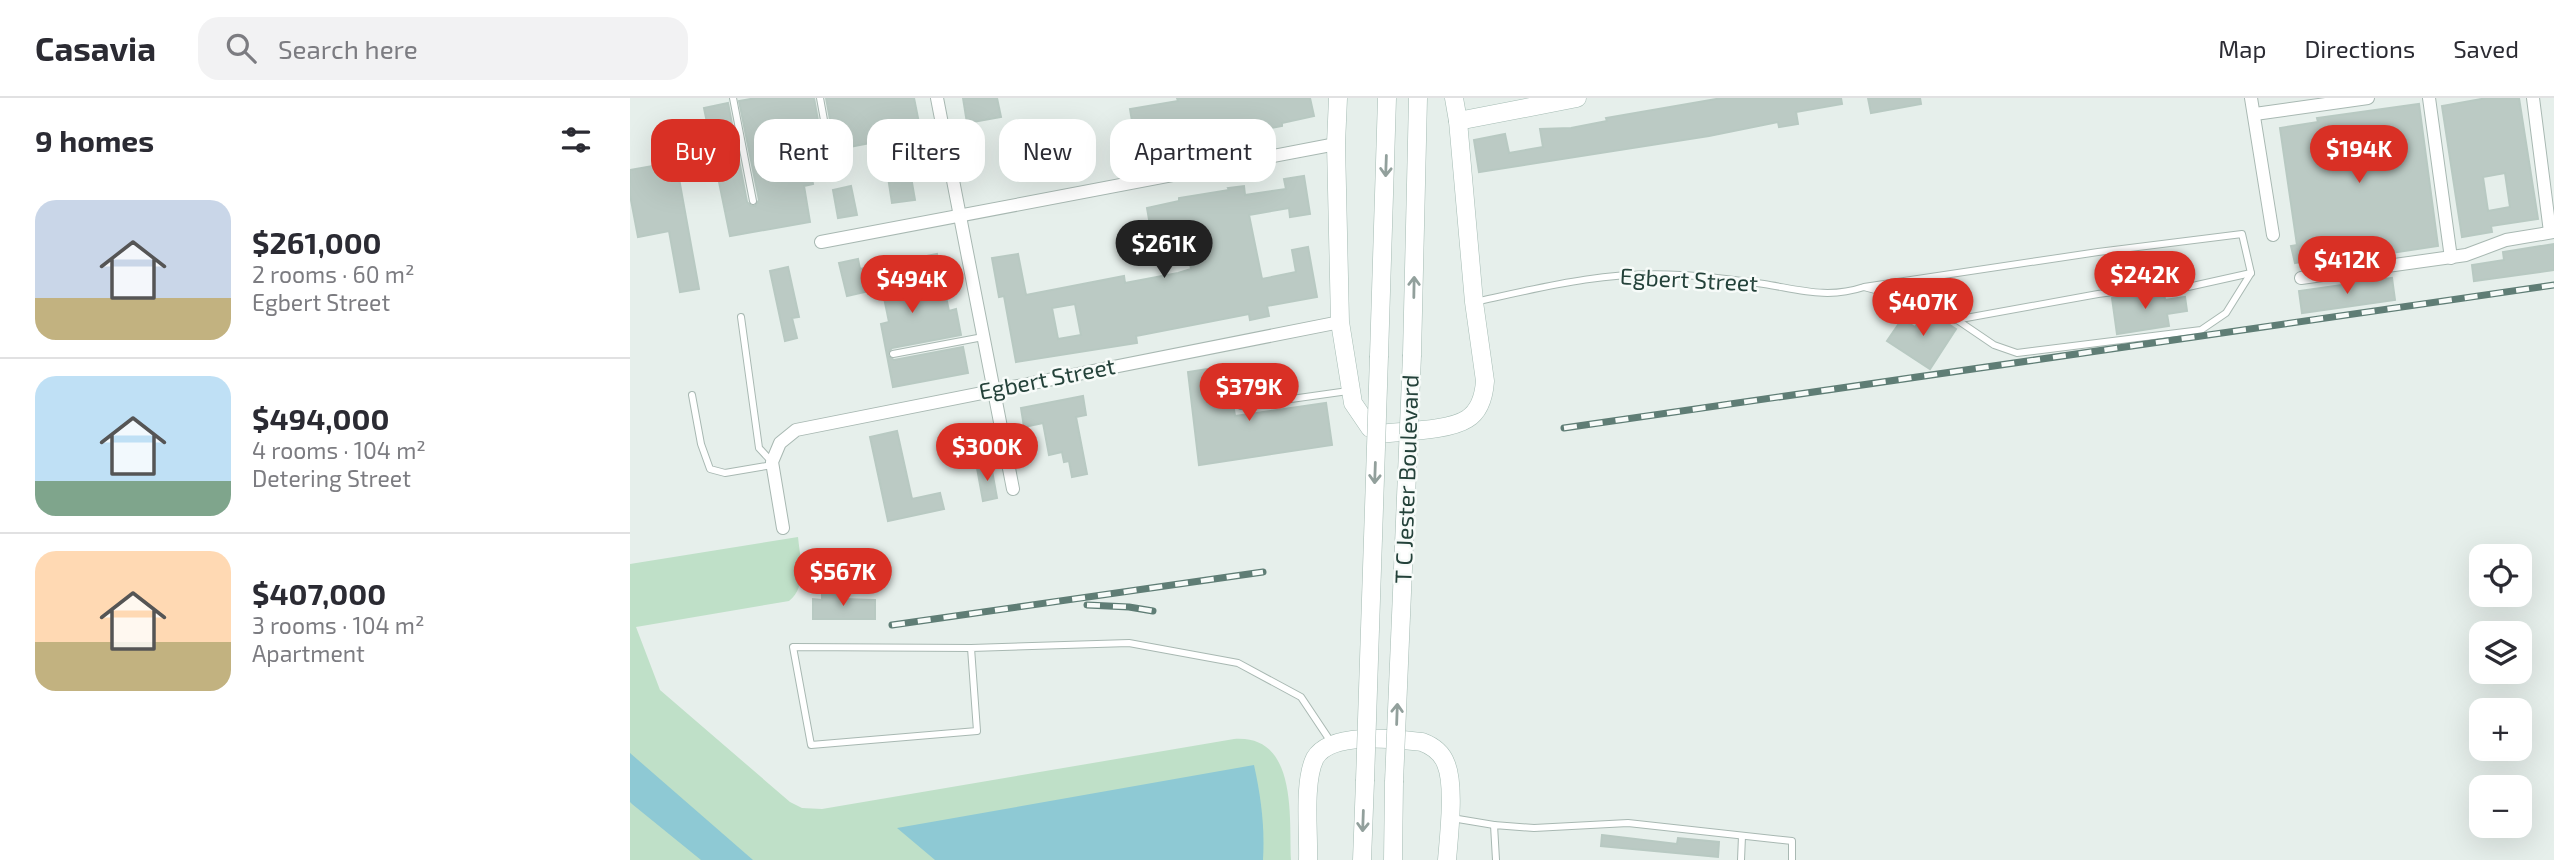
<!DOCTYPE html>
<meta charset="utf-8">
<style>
:root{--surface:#fff;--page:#f2f2f3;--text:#2b2b33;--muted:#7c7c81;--line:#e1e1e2;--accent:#d93025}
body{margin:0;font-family:"Exo 2",sans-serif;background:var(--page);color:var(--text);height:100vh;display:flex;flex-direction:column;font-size:26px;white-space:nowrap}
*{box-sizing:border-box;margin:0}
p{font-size:23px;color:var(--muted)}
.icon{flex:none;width:38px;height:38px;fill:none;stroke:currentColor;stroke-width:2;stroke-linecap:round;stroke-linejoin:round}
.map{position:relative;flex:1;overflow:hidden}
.details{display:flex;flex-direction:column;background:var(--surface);width:630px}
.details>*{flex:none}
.banner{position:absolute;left:21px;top:21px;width:665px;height:63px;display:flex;gap:14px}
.buttons{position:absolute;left:1839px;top:446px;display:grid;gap:14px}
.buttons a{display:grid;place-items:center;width:63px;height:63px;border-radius:14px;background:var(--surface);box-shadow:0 7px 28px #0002;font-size:35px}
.price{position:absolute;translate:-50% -60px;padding:0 16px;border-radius:24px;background:var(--accent);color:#fff;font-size:23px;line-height:46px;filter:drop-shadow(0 2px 4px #0008)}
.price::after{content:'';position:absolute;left:50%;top:42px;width:21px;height:16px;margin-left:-10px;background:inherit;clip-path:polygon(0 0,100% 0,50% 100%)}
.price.current{background:#222;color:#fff}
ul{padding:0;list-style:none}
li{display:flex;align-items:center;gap:21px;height:175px;padding:0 35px}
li+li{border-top:2px solid var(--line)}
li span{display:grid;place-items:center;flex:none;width:196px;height:140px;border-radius:21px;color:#555}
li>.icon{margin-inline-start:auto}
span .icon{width:84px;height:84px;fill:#fffc;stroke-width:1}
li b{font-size:30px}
h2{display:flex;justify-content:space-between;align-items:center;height:84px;padding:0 35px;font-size:30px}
.pill{padding:0 24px;border-radius:21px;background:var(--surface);box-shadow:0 7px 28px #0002;font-size:24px;line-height:63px}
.pill.current{background:var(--accent);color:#fff}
header{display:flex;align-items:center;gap:42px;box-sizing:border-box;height:98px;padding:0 35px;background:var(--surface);border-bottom:2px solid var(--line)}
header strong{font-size:33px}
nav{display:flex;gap:38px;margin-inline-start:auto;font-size:24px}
.search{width:490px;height:63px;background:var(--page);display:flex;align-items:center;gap:18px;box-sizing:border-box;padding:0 24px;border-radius:21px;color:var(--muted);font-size:26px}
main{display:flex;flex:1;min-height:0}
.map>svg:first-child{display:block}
</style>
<header>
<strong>Casavia</strong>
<div class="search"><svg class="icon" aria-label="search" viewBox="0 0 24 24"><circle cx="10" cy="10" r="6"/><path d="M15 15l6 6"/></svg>Search here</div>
<nav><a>Map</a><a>Directions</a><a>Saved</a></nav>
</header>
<main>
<section class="details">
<h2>9 homes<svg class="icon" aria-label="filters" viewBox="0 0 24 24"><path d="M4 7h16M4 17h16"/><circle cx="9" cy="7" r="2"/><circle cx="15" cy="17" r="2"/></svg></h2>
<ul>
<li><span style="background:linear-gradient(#c9d6e8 70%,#c2b280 0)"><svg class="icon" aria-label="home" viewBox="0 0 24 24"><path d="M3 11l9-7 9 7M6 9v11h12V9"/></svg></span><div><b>$261,000</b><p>2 rooms · 60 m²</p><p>Egbert Street</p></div></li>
<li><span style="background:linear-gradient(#bfe0f5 75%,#7fa58c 0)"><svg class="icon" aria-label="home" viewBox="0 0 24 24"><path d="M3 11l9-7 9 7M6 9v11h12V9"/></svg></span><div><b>$494,000</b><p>4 rooms · 104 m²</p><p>Detering Street</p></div></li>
<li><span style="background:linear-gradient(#ffd9b3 65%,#c2b280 0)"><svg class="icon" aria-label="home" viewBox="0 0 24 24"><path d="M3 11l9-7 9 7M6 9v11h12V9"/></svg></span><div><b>$407,000</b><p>3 rooms · 104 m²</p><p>Apartment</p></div></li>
</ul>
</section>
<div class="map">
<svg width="1924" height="762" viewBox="0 0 1924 762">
<rect width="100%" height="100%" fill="#e6efeb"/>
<path fill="#bfe0c8" d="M168,439c2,22 10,49 -9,64l-153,26 24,63 130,112 12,6 20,1 412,-70c64,-5 55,79 57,121h-661v-296z"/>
<g fill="#8ec9d4">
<polygon points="0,655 123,762 71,762 2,706 0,704"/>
<path d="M624,667c7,32 11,62 9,95h-328l-38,-32z"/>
</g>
<g fill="#bbcac4" stroke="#b8c9c2" stroke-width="2" fill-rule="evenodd">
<polygon points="126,0 184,0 192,45 195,49 177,52 183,86 174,88 180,124 100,138 74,10 98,5 117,104 121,108 125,108 129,102 109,3"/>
<polygon points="196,0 284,0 291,35 282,37 286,61 278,62 285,102 262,105 256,66 245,69 240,45 209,51 208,47 202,48 204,43"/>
<polygon points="333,0 367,0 371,19 337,25"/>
<polygon points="547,0 680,0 684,18 652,25 652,28 587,40 589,49 569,53 568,49 508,59 500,11 548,3"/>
<polygon points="1092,0 1211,0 1212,6 1166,14 1168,26 1149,29 1148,24 1079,38 849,74 844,42 875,36 879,55 913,49 910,31 941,30 977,23 976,20"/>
<polygon points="1238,0 1290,0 1291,6 1241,15"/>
<path d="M1857,0h32l19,121 -47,7 1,6 -30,5 -20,-131zM1875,75l5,34 -22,4 -5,-34z"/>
<polygon points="1789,6 1808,148 1708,163 1690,165 1690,160 1665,165 1661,148 1667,147 1650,30 1688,24 1687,20"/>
<polygon points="46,64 69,191 50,194 39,133 8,139 0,97 0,72"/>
<path d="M674,78l6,38 -20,3 -1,-9 -40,7 13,64 34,-7 -4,-22 16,-3 9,50 -50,9 2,10 -19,4 -1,-6 -113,22 1,7 -121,19 -12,-66 -5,1 -7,-39 26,-4 8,41 98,-19 1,7 53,-10 13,-4 -5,-26 -32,5 -7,-40 32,-7v-3l50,-8 -1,-2 16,-2 1,9 41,-6 -2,-10zM445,206l6,31 -23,4 -6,-31z"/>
<polygon points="221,88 227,117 208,120 203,92"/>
<polygon points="1924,146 1924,172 1844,183 1842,167 1874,162 1873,154"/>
<polygon points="307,156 319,213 326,211 331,237 262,250 258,254 258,258 264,262 333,249 338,275 263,289 251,226 259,224 252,190 217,198 209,165 228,161 230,171"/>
<polygon points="158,169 169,219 162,220 167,240 155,243 140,173"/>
<polygon points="1762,180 1765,202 1672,215 1669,193"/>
<polygon points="1534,193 1535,202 1555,199 1557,213 1537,216 1539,228 1487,236 1482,200"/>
<polygon points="1297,212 1326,231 1300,271 1257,243 1272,221 1285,229"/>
<polygon points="597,268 605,318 696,305 702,347 569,367 558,274"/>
<polygon points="453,298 456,317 446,319 457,376 442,379 439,363 434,364 432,354 419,357 413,325 394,329 391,310"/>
<polygon points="267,333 282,401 310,395 314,411 258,423 240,339"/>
<polygon points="361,367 367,400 353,403 347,370"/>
<polygon points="192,497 211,497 211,501 245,502 245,521 183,521 183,501 192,502"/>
<polygon points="972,737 1047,746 1048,740 1089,744 1088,759 971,748"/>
</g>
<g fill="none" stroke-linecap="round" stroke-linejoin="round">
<defs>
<g id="lane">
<polyline points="103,0 123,103"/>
<polyline points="190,0 198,44"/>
<path d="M845,204c72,-16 129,-31 205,-27 28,1 56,5 84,9 37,6 64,15 100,3l234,-35 144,-18 9,39 -25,40 -25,17 -184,23 -23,-8 -56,-38 -74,-20"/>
<polyline points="111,219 129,350 142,364"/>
<polyline points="1325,222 1468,196 1537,187 1549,191 1621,175"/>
<polyline points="263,256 353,239"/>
<polyline points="62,297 71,346 80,371 95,375 142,367"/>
<polyline points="611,308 718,293"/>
<polyline points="341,550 347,633 181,647 163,549 341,550 499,545 608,565 671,599 701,644"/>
<polyline points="822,720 864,727"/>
<polyline points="866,762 864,727 904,730 998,725 1162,743 1162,762"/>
<polyline points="1111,762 1112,738"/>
</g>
<g id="street">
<polyline points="307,0 383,391"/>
<polyline points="1621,0 1643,137"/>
<polyline points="1799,0 1821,160"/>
<polyline points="1903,0 1920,134"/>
<polyline points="1625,16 1738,0"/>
<polyline points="191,144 706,46"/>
<polyline points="1671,180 1836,157 1876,142 1924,134"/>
<polyline points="153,430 142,364 150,345 166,332 710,224"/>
</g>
<g id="secondary">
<path d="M708,0l-2,46 4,178 13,81 17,25 11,6c23,-3 67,-3 86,-15 13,-8 17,-24 18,-38l-11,-79 -16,-181 -4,-23"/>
<polyline points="828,23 947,0"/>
<polyline points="782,257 788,0"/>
<polyline points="749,258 757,0"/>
<path d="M678,762c1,-27 -5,-78 7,-102 16,-27 79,-19 107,-16 11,4 20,11 24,22 9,21 3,72 1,96"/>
<polyline points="732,762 735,683"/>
<polyline points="763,762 764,684"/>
</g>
</defs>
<use href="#lane" stroke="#a8b8b2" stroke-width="8"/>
<use href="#street" stroke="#a8b8b2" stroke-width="14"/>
<use href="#secondary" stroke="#a4bbb3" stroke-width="19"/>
<use href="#lane" stroke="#fff" stroke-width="6"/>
<use href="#street" stroke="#fff" stroke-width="12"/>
<use href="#secondary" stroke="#fff" stroke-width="18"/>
<defs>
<g id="rail">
<polyline points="934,330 1924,187"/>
<polyline points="457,507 499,509 523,513"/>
<polyline points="262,527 633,474"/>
</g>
</defs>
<use href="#rail" stroke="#5f7d75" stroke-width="7"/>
<use href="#rail" stroke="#f7fbf9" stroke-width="4.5" stroke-dasharray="13" stroke-linecap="butt"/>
<defs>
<g id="secondary-bridge">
<polyline points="735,683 749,258"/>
<polyline points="764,684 782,257"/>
</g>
</defs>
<use href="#secondary-bridge" stroke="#a4bbb3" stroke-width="19" stroke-linecap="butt"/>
<use href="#secondary-bridge" stroke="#fff" stroke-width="18"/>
</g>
<defs><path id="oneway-shaft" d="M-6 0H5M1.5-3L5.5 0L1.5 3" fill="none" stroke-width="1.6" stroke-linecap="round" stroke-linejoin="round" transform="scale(1.75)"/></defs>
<g stroke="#92a09c">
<use href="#oneway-shaft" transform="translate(756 68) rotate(92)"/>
<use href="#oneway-shaft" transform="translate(784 189) rotate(-89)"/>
<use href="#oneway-shaft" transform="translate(745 375) rotate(92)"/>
<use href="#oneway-shaft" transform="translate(767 616) rotate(-88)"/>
<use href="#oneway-shaft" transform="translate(733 723) rotate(92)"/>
</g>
<g text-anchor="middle" stroke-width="5" stroke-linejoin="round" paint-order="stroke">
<g font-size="23" fill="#24423a" stroke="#f7fbf9">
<text transform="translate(1059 182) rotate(3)" y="8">Egbert Street</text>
<text transform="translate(417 281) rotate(-11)" y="8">Egbert Street</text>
<text transform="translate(777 381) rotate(-88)" y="8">T C Jester Boulevard</text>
</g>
</g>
</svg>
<div class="buttons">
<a><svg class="icon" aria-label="locate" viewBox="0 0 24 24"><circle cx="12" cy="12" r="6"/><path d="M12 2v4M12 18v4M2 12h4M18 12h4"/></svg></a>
<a><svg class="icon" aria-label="layers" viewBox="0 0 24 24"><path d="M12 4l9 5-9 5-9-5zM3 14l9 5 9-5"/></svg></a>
<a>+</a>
<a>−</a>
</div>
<b class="price" style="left:1729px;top:87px">$194K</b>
<b class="price current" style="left:534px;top:182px">$261K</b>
<b class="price" style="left:1717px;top:198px">$412K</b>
<b class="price" style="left:1515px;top:213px">$242K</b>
<b class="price" style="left:282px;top:217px">$494K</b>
<b class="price" style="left:1293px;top:240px">$407K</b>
<b class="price" style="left:619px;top:325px">$379K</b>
<b class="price" style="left:357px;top:385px">$300K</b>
<b class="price" style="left:213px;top:510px">$567K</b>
<div class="banner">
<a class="pill current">Buy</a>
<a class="pill">Rent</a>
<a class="pill">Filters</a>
<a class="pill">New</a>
<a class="pill">Apartment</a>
</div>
</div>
</main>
